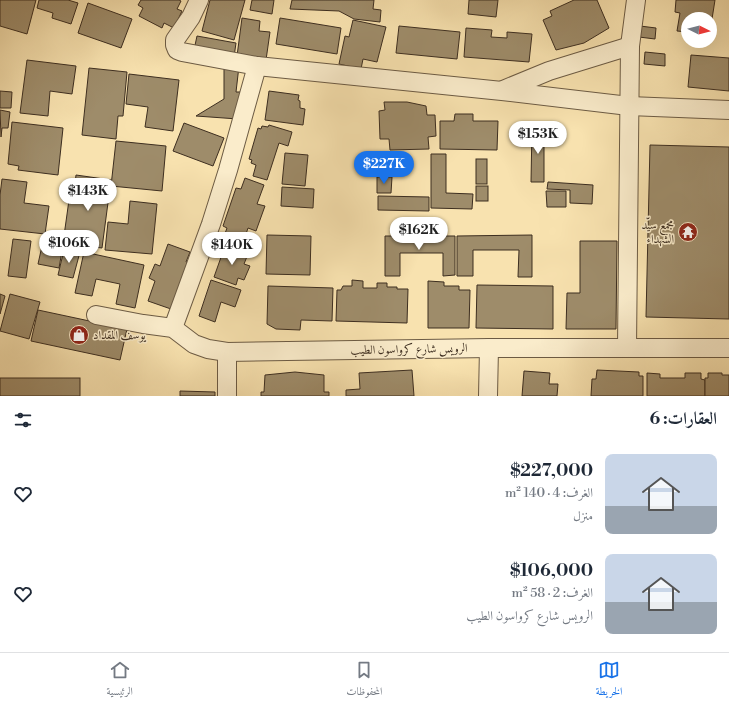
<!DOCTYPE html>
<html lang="ar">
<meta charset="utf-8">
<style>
:root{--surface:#fff;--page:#f6f6f7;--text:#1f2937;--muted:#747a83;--line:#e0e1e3;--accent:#1a73e8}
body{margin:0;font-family:"Libre Bodoni",Amiri,serif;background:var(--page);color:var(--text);direction:rtl;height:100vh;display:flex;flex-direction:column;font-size:15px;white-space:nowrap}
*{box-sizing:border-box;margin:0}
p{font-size:13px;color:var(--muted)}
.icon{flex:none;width:22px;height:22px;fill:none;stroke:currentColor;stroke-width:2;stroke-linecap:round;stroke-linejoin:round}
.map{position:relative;height:396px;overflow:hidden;direction:ltr}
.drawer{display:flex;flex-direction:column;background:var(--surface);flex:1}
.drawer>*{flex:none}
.needle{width:26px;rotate:96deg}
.fabs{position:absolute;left:681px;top:12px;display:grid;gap:8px}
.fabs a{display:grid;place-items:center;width:36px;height:36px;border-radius:50%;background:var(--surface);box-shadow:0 4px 16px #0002;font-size:20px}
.price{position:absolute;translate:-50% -34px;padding:0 9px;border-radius:14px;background:#fff;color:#222;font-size:13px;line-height:26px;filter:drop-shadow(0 1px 2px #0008)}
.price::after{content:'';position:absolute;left:50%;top:24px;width:12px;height:9px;margin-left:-6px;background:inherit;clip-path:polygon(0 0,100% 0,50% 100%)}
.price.active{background:var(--accent);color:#fff}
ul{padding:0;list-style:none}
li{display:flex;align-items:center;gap:12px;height:100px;padding:0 12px}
li span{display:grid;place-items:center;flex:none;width:112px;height:80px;border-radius:8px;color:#555}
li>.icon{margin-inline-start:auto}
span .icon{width:48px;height:48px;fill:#fffc;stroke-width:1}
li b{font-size:17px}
h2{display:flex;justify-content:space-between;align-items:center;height:48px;padding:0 12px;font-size:17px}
.tab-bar{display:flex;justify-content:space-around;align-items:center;height:56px;border-top:1px solid var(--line);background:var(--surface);font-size:11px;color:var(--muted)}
.tab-bar a{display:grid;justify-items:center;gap:2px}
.tab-bar .active{color:var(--accent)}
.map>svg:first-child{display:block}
</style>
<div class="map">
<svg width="729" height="396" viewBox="0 0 729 396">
<rect width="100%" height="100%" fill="#f8e2af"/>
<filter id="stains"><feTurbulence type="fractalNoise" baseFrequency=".005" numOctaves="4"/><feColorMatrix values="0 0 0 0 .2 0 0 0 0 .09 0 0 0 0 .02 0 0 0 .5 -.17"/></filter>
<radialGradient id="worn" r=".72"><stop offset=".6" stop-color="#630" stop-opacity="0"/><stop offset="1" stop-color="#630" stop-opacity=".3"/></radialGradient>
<g fill="#9e8c6a" stroke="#3d2e20">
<polygon points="0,0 36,0 27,34 0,26"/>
<polygon points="39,0 68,0 78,3 71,24 52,18 53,13 37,8"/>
<polygon points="141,0 179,0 181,1 177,9 182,11 174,28 164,23 162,28 139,16 143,8 138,5"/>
<polygon points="210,0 245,0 234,40 202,31"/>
<polygon points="252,0 274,0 272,14 250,10"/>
<polygon points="292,0 374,0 373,9 381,10 380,22 354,19 339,11 290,9"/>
<polygon points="469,0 498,0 496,17 468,14"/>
<polygon points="574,0 597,0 609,28 584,43 556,50 543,20 552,16 550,11"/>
<polygon points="676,0 715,0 712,19 701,18 688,19 688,32 677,31 680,13 675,12"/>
<polygon points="88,3 132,19 121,48 78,33"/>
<polygon points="242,18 260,21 259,31 270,32 266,60 237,56"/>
<polygon points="280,18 341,28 337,54 276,44"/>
<polygon points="353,20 386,27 377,62 363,59 361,69 339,64 345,36 349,37"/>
<polygon points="399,26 460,32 457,59 396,53"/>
<polygon points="640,26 656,28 655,39 639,37"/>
<polygon points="466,28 492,30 491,37 507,38 507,32 532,34 529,62 464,57"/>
<polygon points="197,36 236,43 234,57 194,50"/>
<polygon points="645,52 665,54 665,66 644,64"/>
<polygon points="691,55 729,58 729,91 688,87"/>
<polygon points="27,60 76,66 72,94 50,91 48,116 20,113"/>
<polygon points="239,66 236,92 241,92 238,119 196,116 224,99 224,67"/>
<polygon points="89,68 127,72 123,116 118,116 116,139 82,135"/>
<polygon points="129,74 179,80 173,131 145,127 148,107 126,104"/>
<polygon points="0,91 12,92 11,108 0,108"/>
<polygon points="269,91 299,95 298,100 300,101 300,108 305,109 303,125 265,120"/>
<polygon points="384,102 407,102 426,106 427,115 435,115 436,136 428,137 429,149 390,150 389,139 380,139 379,111 385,110"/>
<polygon points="0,110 10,112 8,128 2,128 1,137"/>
<polygon points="455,114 473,114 473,121 498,121 497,150 440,149 440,121 454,121"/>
<polygon points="12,122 63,128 58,175 18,170 19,166 8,164"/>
<polygon points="184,123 224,138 213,166 173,151"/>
<polygon points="269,125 292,132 288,146 279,143 267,180 253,176 256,165 251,163 252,160 249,159 258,128 261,129 262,126 268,127"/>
<polygon points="532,127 544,127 544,182 531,182"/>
<polygon points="116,141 166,146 162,191 111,186"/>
<polygon points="650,145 729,147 729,319 646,317"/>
<polygon points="285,153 308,155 305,186 282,184"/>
<polygon points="431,154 446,154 446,193 473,194 472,209 431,208"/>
<polygon points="391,157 391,174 378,174 378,158"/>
<rect x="476" y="159" width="11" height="25"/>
<polygon points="76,175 111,180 102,248 63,243 69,200 73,201"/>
<polygon points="377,177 392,177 391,193 377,193"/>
<polygon points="245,178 264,185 257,204 265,206 256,231 248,228 242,246 223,239 227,228 223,226 236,188 241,189"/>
<polygon points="2,179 27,182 24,203 49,206 45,234 0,229 0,195"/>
<polygon points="548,182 593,185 592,204 570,203 570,190 547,189"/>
<rect x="476" y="186" width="12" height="15"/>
<polygon points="282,187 314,189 313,208 281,206"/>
<polygon points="546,191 566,191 566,207 547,207"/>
<polygon points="378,196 429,197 429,211 378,210"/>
<polygon points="130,201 157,204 152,254 105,250 108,222 128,224"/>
<polygon points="267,235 311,236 310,275 266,274"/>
<polygon points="532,235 532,277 518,277 519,250 473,250 473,276 457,276 457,236"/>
<polygon points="385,236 455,236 455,275 443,276 443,253 400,253 400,276 385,276"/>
<polygon points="13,239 31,241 26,278 8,276"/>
<polygon points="580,241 617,241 616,329 566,329 567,293 580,293"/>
<polygon points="168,244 190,252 186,262 192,264 171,309 148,301 155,281 149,278 155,264 160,266"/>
<polygon points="42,246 62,251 59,268 38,264"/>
<polygon points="225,246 248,254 244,264 250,266 244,280 238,278 236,285 214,277"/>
<polygon points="71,250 80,252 73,278 58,275 63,254 70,256"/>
<polygon points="84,252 144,265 135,308 116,304 120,284 96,279 92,296 75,293"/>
<polygon points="211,280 241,290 235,307 221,302 215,322 199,316"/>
<polygon points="352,280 363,281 363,288 377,288 377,283 387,283 387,287 397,287 397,289 408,289 407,323 336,321 337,290 341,290 343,286 352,286"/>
<polygon points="428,281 444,282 444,286 459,286 459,290 470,290 469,328 428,328"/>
<polygon points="477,285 553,286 553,329 476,328"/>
<polygon points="268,286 333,288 332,321 301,320 300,330 276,329 267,324"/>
<polygon points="0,294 5,296 0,314"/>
<polygon points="10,294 40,302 29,339 0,331"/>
<polygon points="38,310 127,329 120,360 31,341"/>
<polygon points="412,370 414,396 346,396 346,390 360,389 359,373"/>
<polygon points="597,370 639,372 639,376 643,376 643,396 591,396 592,379 596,379"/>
<polygon points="524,371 550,373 549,384 558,384 557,396 522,396"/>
<polygon points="295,372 324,375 324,392 329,392 329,396 261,396 261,392 264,392 265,375"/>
<polygon points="647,373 660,374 660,378 685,378 685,373 701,373 701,379 705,380 705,396 647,396"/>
<polygon points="708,373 722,373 722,375 729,375 729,396 705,396 705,378 708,378"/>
<rect x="0" y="378" width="80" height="18"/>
<polygon points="180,391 215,392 215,396 180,396"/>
</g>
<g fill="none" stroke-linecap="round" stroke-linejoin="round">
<defs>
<g id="minor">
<polyline points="199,0 191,17 175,40 175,45 177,50 182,52 257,66 502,91 629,106 729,110"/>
<polyline points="503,90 549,71 630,46"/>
<polyline points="96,315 143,324 173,328 194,344 208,349 227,352 489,348 729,348"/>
<polyline points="173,328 211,224 228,170 257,66"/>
<polyline points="627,348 630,46 636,0"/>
<polyline points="227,396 227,352"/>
<polyline points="488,396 489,348"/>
</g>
</defs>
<use href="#minor" stroke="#6c5b44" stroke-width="20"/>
<use href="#minor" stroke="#faeccb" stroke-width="18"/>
</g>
<defs>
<symbol id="temple-disc" viewBox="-11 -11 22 22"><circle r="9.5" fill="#8f2418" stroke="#faeccb"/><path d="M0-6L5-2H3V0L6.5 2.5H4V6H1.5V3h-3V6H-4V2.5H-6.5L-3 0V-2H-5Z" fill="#fff"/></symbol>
<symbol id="shop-disc" viewBox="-11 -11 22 22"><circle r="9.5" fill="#8f2418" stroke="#faeccb"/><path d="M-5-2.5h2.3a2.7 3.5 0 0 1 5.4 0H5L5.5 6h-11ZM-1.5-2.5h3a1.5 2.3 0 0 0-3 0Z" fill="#fff"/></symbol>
</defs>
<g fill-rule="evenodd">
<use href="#temple-disc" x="677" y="221" width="22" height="22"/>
<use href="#shop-disc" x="68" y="324" width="22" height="22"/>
</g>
<g text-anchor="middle" stroke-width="3" stroke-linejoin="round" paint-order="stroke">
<g font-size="12" fill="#3d2e20" stroke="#faeccb" text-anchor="end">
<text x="674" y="229">مجمع سيّد<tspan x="674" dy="14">الشهداء</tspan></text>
<text x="93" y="339" text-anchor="start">يوسف المقداد</text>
</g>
<g font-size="12" fill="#3d2e20" stroke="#faeccb">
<text transform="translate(409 349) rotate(-1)" y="4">الرويس شارع كرواسون الطيب</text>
</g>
</g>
<rect width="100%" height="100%" filter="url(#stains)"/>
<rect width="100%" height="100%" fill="url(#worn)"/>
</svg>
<div class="fabs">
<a><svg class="needle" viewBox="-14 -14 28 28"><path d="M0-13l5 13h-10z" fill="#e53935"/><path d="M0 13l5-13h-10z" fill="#747a83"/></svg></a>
</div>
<b class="price" style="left:538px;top:155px">$153K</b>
<b class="price active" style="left:384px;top:185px">$227K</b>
<b class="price" style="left:88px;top:212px">$143K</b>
<b class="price" style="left:419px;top:251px">$162K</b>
<b class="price" style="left:69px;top:264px">$106K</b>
<b class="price" style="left:232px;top:266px">$140K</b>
</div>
<section class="drawer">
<h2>العقارات: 6<svg class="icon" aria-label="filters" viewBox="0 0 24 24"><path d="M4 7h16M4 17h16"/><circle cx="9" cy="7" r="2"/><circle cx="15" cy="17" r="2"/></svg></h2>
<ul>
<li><span style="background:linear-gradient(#c9d6e8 65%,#9aa5b1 0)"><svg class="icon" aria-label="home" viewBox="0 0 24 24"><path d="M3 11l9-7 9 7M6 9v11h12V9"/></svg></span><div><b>$227,000</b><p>الغرف: 4 · 140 m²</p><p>منزل</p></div><svg class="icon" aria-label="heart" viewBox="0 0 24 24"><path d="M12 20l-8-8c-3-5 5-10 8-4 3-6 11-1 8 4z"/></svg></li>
<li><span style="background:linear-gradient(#c9d6e8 60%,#9aa5b1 0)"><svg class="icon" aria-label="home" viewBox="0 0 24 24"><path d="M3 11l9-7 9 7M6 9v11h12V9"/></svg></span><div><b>$106,000</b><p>الغرف: 2 · 58 m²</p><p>الرويس شارع كرواسون الطيب</p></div><svg class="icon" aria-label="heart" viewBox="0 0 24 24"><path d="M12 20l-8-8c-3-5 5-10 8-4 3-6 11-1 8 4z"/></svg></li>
</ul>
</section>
<nav class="tab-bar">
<a class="active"><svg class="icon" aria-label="map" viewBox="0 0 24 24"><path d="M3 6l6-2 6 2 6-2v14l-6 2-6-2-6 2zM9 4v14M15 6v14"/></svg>الخريطة</a>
<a><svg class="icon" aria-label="saved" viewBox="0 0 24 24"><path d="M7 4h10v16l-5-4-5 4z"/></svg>المحفوظات</a>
<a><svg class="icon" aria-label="home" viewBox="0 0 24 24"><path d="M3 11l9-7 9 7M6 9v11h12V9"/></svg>الرئيسية</a>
</nav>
